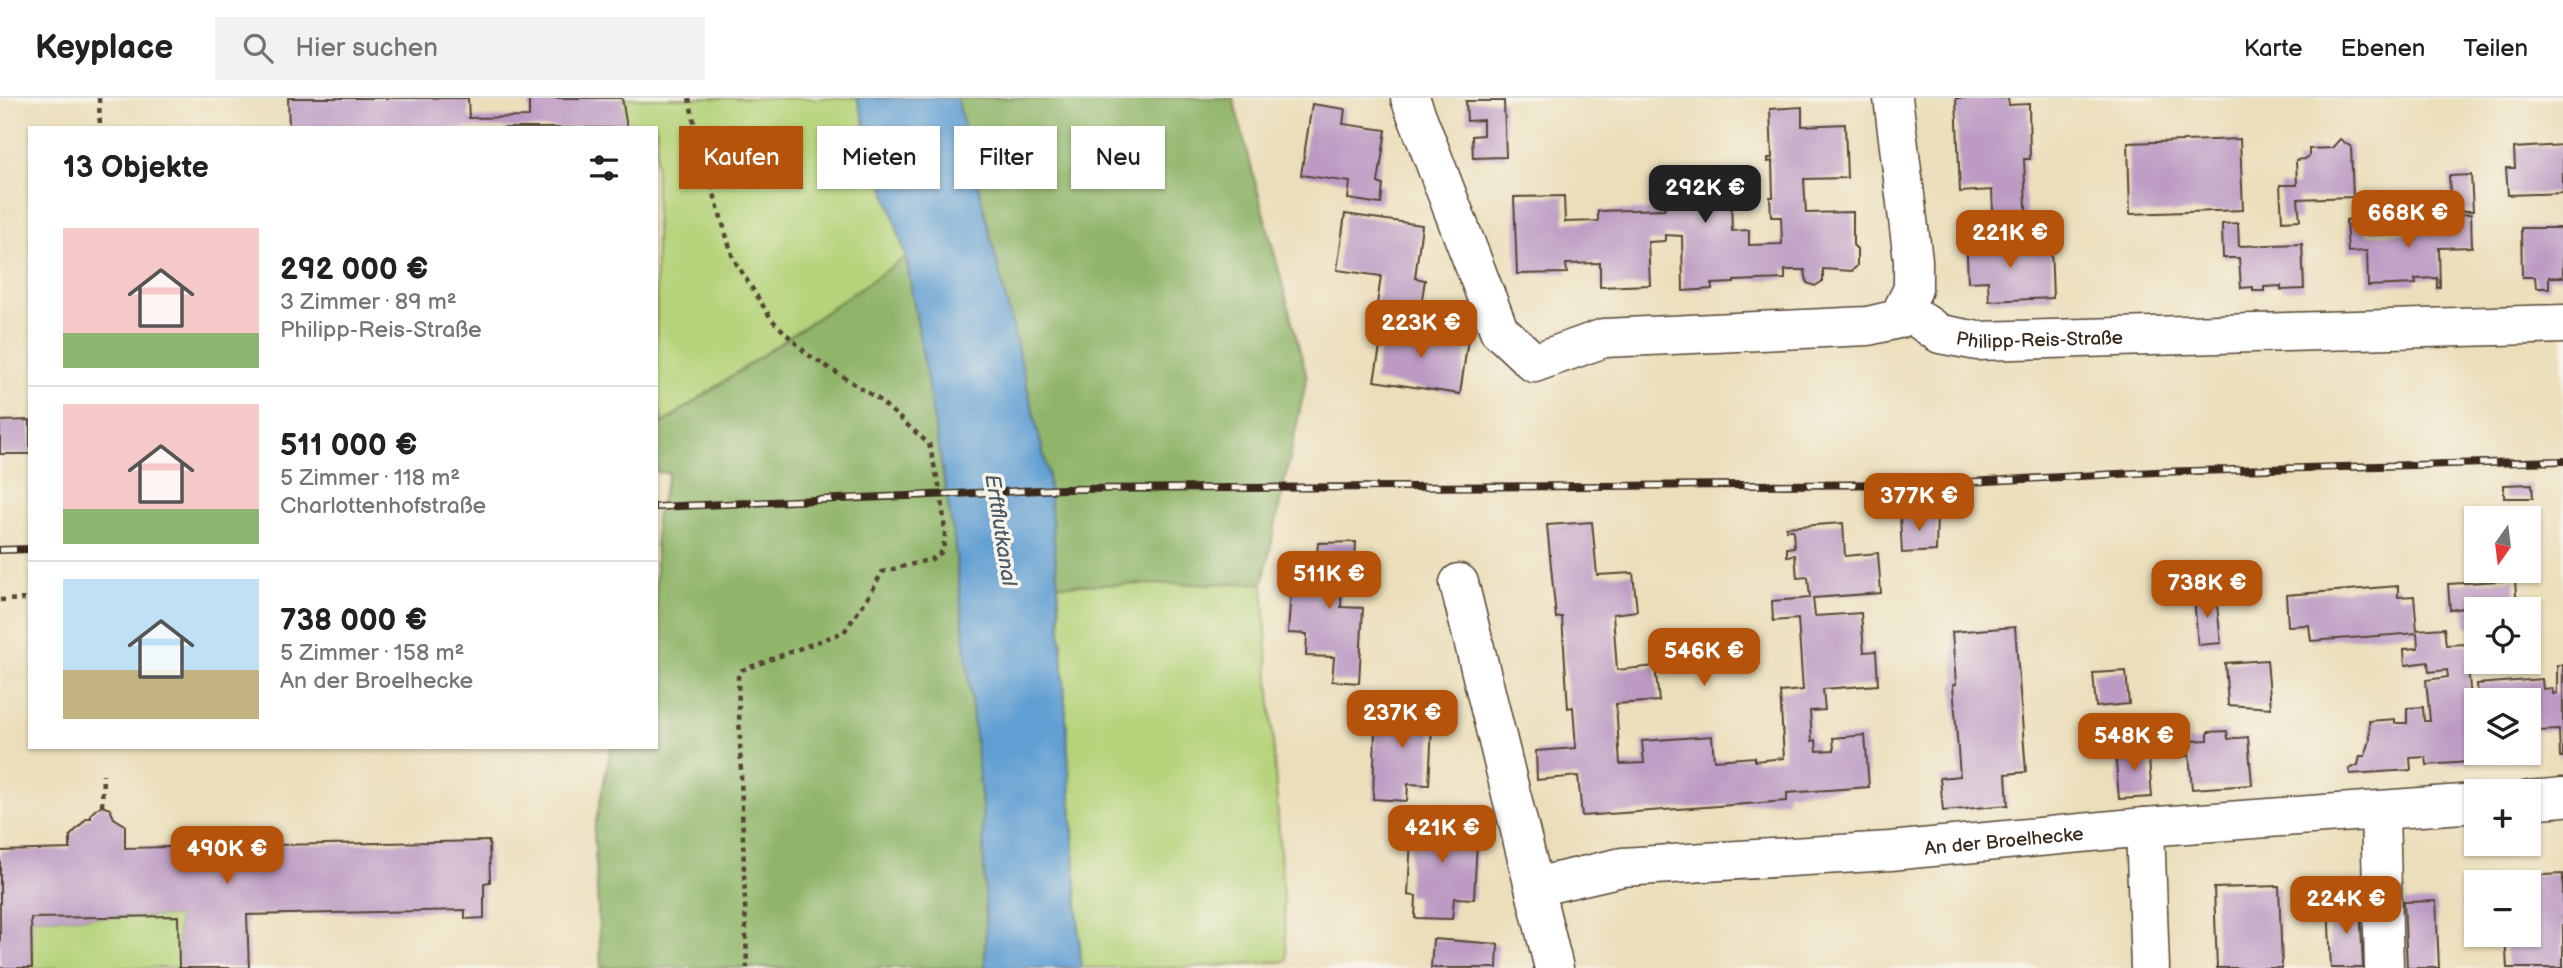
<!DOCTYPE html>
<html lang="de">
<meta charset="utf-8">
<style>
:root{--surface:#fff;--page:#f2f2f2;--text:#202124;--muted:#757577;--line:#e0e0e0;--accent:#b45309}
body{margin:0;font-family:"Balsamiq Sans",sans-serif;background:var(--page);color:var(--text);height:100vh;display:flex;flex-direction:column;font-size:26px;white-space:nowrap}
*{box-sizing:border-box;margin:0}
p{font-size:23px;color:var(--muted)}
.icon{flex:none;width:38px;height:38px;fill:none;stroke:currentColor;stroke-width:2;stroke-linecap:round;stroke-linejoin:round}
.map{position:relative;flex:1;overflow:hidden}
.side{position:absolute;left:28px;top:28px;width:630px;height:623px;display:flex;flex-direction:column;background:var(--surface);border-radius:0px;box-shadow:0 2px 5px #0004}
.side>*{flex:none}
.banner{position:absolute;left:679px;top:28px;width:665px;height:63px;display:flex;gap:14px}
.needle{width:46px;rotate:194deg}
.tools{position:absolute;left:2464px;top:408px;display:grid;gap:14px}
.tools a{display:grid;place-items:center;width:77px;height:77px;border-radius:0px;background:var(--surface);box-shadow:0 2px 5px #0004;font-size:35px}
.price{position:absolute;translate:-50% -60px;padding:0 16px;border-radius:14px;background:var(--accent);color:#fff;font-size:23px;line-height:46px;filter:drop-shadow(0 2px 4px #0008)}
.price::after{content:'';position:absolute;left:50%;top:42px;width:21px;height:16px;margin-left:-10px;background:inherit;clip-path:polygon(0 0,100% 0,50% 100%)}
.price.selected{background:#222;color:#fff}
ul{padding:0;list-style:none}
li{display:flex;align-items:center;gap:21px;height:175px;padding:0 35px}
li+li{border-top:2px solid var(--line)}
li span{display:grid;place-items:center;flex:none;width:196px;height:140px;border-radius:0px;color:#555}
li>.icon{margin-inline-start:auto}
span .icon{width:84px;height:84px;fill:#fffc;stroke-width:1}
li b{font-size:30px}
h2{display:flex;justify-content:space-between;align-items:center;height:84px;padding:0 35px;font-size:30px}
.tag{padding:0 24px;border-radius:0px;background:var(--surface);box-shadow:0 2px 5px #0004;font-size:24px;line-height:63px}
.tag.selected{background:var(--accent);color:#fff}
header{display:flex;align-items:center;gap:42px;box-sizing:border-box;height:98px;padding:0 35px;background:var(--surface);border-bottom:2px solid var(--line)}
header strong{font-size:33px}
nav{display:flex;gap:38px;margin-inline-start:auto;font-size:24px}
.search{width:490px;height:63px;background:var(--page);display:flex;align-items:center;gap:18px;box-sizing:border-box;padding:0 24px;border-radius:0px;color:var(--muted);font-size:26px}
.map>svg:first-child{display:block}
</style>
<header>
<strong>Keyplace</strong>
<div class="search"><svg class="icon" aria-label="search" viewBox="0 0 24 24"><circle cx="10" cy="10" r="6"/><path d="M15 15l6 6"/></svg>Hier suchen</div>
<nav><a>Karte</a><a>Ebenen</a><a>Teilen</a></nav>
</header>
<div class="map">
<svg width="2563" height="870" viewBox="0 0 2563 870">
<rect width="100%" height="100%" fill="#f7f3e8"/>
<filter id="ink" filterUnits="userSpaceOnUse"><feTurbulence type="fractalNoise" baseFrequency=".0143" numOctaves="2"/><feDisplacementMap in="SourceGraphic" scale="14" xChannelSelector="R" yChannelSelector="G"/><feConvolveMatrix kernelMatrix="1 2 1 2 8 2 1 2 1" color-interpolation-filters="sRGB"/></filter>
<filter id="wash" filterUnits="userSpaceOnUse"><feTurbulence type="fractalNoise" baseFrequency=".00686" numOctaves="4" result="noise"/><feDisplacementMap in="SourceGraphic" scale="28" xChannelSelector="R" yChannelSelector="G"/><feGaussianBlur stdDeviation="1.57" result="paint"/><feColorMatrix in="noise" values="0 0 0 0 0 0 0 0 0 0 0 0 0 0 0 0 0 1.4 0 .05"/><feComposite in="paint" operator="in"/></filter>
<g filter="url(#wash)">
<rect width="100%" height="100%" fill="#ebdeba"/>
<g fill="#b5d37a" stroke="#787e4c" stroke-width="2">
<polygon points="621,0 857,0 906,159 661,326 656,288 656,30 624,30"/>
<polygon points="1263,485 1287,863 1181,870 1081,870 1058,487"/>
<polygon points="178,818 179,870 32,870 31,820"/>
</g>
<g fill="#90b56a" stroke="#667044" stroke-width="2">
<polygon points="957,0 1233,0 1307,279 1263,485 1058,487 1047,371"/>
<polygon points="906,159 954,440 982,705 986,828 985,870 601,870 594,733 611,649 656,649 656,419 669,375 656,374 656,288 662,326"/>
</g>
<polygon fill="#619fd3" stroke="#4e6478" stroke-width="2" points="857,0 957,0 1047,371 1058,487 1081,870 985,870 986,828 982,705 954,440 906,159"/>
<g id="blocks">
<g fill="#bc9ac3">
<polygon points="288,0 468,0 469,20 529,19 529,0 622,0 627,30 289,30"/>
<polygon points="1956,0 2008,0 2009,7 2029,6 2030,61 2024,61 2027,133 1994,134 1992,92 1960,94"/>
<polygon points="1466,3 1504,3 1506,59 1473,60 1472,38 1483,37 1483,22 1467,23"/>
<polygon points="1312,6 1345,11 1343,26 1386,32 1378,85 1383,87 1381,106 1348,101 1350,84 1301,77"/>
<polygon points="1802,9 1802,28 1845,26 1847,80 1804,81 1806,115 1853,114 1853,147 1857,151 1857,168 1852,173 1823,171 1823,183 1815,188 1807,185 1805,172 1785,172 1785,181 1734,183 1734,185 1712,186 1712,191 1683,193 1682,138 1665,137 1665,143 1648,144 1650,187 1600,189 1600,165 1566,166 1567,175 1517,176 1514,99 1564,98 1565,124 1598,123 1598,113 1665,111 1664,105 1731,102 1732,133 1749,132 1749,147 1782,146 1781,119 1771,119 1770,99 1773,99 1772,63 1768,64 1768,60 1772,60 1770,11"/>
<polygon points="2240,41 2243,112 2130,116 2128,45"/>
<polygon points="2340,41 2351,49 2353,99 2298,101 2300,122 2282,123 2280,87 2297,87 2296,62 2305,61 2309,58 2309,51 2332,50"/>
<polygon points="2563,47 2563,95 2508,97 2506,70 2515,70 2514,50"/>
<polygon points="2471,77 2473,113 2451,113 2449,78"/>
<polygon points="1345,116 1422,127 1415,180 1425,182 1419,220 1376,214 1381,178 1337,172"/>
<polygon points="2471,116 2472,149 2439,150 2440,189 2437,190 2437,180 2415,181 2416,186 2368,188 2367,153 2348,154 2346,122 2366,120 2367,137 2438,134 2438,118"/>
<polygon points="2238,125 2239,148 2302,146 2304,191 2281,192 2281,188 2264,189 2264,193 2253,193 2253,189 2241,190 2239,160 2223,160 2222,126"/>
<polygon points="2521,130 2563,130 2563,179 2549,179 2549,190 2536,190 2535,179 2522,179"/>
<polygon points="1987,134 1987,150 2051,148 2053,200 1989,203 1988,183 1968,184 1966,135"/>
<polygon points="1384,227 1468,241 1460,296 1374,283"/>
<polygon points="30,322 30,356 0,356 0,323"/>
<polygon points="2532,386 2533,400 2504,400 2504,387"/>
<polygon points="1937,415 1936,453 1902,455 1900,417"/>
<polygon points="1592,424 1597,477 1633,475 1637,513 1613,516 1617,572 1655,568 1659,603 1616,606 1620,666 1644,665 1642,643 1712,638 1714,662 1755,659 1755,663 1784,660 1780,594 1803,592 1798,521 1773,523 1772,503 1810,500 1808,479 1797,480 1795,457 1787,458 1787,450 1794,449 1793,432 1786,432 1786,429 1843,425 1845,458 1878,455 1881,495 1813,500 1815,518 1861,515 1864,554 1876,553 1878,587 1823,591 1825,612 1810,613 1812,643 1816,642 1817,653 1834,652 1833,640 1865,637 1869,689 1787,695 1787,703 1582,718 1578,678 1537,682 1536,653 1576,650 1573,609 1568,610 1562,519 1556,520 1547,427"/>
<polygon points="1356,444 1354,482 1342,480 1341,509 1363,510 1359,585 1332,583 1334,559 1306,558 1307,536 1288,535 1292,477 1315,479 1318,445"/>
<polygon points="2515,482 2517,511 2476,511 2476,529 2466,530 2464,510 2450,512 2448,486"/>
<polygon points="2398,488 2398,499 2414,498 2417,532 2444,530 2446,547 2466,546 2471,601 2476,600 2476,654 2481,654 2482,663 2427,667 2426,659 2410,660 2411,672 2350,676 2349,671 2358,667 2360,658 2365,658 2370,642 2369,623 2395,621 2395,625 2407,625 2407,610 2423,609 2424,623 2430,623 2426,582 2448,579 2447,572 2429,574 2428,564 2405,567 2404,551 2418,550 2417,535 2311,543 2309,527 2288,528 2286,497"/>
<polygon points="2216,497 2221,545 2198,547 2194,500"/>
<polygon points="2015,529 2026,674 2006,676 2008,707 1943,713 1940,680 1960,678 1953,587 1956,586 1952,534"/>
<polygon points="2267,562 2271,610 2228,607 2225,565"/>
<polygon points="2557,567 2563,567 2563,659 2560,659 2559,632 2537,633 2536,615 2529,615 2529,602 2478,602 2477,586 2542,581 2543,591 2552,590 2553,596 2557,595"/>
<polygon points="2126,573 2129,606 2096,609 2093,575"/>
<polygon points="1383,605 1433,608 1429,687 1408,686 1407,703 1373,701 1375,631 1381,631"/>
<polygon points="2184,626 2186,658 2151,661 2149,629"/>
<polygon points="2227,633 2228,641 2248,639 2252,687 2192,691 2188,643 2208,642 2208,634"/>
<polygon points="2148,649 2152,699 2119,701 2115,652"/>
<polygon points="102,708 110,711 114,720 125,727 125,750 209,748 209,759 214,758 214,748 489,743 490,784 484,785 484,820 465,821 465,812 247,817 249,870 179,870 178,818 31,820 32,870 0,870 0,753 70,751 70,738 87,720 91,720 91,716 97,710"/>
<polygon points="1412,720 1478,723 1474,801 1454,800 1452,821 1415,820 1416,798 1408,797"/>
<polygon points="2563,776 2563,870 2507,870 2505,836 2529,836 2529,784 2503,784 2503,779"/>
<polygon points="2279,788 2282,870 2217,870 2214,790"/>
<polygon points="2436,803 2439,870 2407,870 2404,804"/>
<polygon points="2360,805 2363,870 2331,870 2328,806"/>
<polygon points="1433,841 1498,846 1497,870 1431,870"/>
</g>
</g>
</g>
<g filter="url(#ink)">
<use href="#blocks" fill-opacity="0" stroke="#554535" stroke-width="2"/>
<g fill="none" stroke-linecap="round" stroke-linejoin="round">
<defs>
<g id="minor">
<polyline points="1410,0 1499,232 1534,265 1604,240 1868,228 1898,221 1913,191 1913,162 1893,0"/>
<path id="s1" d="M1904,211l36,25 38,7 585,-17"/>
<polyline points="1459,485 1554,870"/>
<polyline points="2529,702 2563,699"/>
<polyline points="2380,713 2384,870"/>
<polyline points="2145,729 2150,870"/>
<path id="s2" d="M1535,789l87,-20 268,-16 255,-24 331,-24"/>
</g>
</defs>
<use href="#minor" stroke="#554535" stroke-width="41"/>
<g stroke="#554535" stroke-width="4.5" stroke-dasharray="5 5" stroke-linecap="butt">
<polyline points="99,0 100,30"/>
<polyline points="689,0 698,42 733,160 772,222 807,256 878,301 929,346 942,400 945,436 943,453 932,461 882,474 871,495 844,534 742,572 738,579 747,870"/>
<polyline points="0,502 30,501"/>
<polyline points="102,708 103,677"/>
</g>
<use href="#minor" stroke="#fff" stroke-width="38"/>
<defs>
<g id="rail">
<polyline points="656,409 1064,391 1932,386 2155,374 2563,363"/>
<polyline points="0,452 30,451"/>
</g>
</defs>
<use href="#rail" stroke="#3b2a1e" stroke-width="8"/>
<use href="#rail" stroke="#f7f3e8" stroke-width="5" stroke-dasharray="16" stroke-linecap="butt"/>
</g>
</g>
<g text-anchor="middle" stroke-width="7" stroke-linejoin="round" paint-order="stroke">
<g font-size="19" fill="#3b2a1e" stroke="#f7f3e8">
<text dy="7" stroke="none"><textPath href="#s1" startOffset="144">Philipp-Reis-Straße</textPath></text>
<text dy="7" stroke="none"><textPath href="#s2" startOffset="472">An der Broelhecke</textPath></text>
</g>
<g font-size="21" font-style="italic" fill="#4a5966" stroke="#f7f3e8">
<text transform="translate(1001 432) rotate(81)" y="7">Erftflutkanal</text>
</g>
</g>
</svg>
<div class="tools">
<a><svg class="needle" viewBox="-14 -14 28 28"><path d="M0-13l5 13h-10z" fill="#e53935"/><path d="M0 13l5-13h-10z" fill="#757577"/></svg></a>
<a><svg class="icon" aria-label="locate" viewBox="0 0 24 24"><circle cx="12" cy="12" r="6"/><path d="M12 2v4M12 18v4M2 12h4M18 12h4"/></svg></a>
<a><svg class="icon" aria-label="layers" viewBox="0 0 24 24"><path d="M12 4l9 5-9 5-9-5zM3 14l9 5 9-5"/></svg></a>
<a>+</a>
<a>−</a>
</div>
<b class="price selected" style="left:1705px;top:127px">292K €</b>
<b class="price" style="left:2408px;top:152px">668K €</b>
<b class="price" style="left:2010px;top:172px">221K €</b>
<b class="price" style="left:1421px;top:262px">223K €</b>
<b class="price" style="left:1919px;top:435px">377K €</b>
<b class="price" style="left:1329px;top:513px">511K €</b>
<b class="price" style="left:2207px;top:522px">738K €</b>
<b class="price" style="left:1704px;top:590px">546K €</b>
<b class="price" style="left:1402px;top:652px">237K €</b>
<b class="price" style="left:2134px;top:675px">548K €</b>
<b class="price" style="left:1442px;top:767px">421K €</b>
<b class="price" style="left:227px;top:788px">490K €</b>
<b class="price" style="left:2346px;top:838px">224K €</b>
<div class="banner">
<a class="tag selected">Kaufen</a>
<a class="tag">Mieten</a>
<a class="tag">Filter</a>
<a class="tag">Neu</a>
</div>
<section class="side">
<h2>13 Objekte<svg class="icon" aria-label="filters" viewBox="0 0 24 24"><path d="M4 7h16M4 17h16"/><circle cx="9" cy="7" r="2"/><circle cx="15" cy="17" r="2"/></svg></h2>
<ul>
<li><span style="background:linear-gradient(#f6c9c9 75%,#8fb573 0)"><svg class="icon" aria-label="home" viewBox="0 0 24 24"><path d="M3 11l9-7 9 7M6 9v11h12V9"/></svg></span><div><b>292 000 €</b><p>3 Zimmer · 89 m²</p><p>Philipp-Reis-Straße</p></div></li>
<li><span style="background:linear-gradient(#f6c9c9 75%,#8fb573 0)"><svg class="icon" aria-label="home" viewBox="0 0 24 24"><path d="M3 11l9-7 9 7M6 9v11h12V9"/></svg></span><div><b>511 000 €</b><p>5 Zimmer · 118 m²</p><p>Charlottenhofstraße</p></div></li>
<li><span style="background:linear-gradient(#bfe0f5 65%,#c2b280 0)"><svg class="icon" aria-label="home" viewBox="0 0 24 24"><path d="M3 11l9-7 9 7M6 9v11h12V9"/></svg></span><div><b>738 000 €</b><p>5 Zimmer · 158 m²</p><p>An der Broelhecke</p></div></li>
</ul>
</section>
</div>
